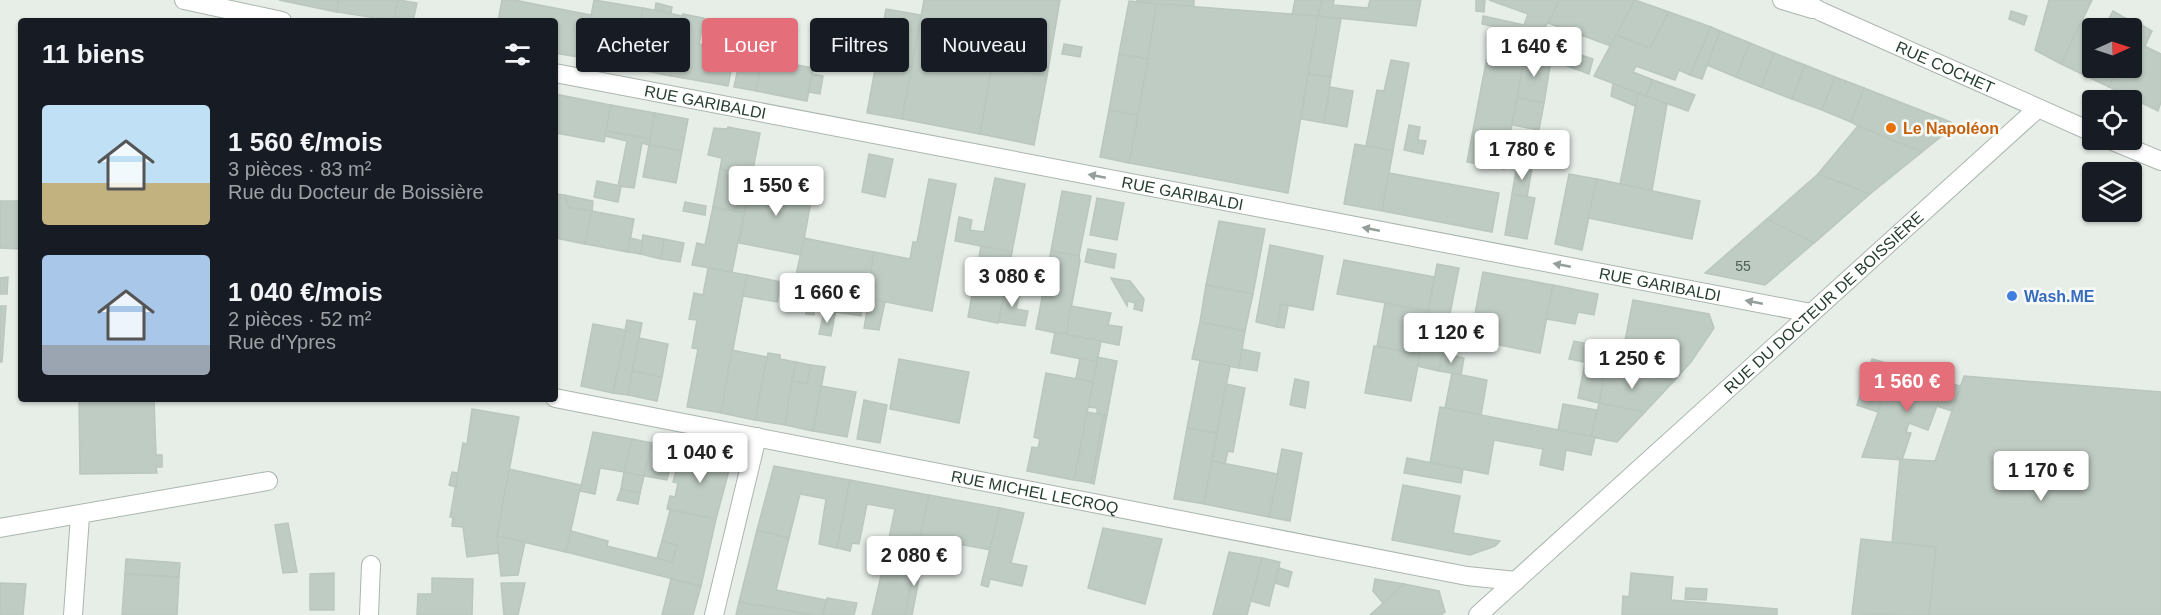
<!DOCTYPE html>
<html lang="fr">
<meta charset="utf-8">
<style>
:root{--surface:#171b24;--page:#20242c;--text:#f1f3f6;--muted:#9ea1a6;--accent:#e56e7b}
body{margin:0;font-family:Helvetica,sans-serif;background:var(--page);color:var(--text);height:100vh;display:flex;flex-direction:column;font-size:22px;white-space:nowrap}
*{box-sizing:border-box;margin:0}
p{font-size:20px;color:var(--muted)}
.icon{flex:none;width:33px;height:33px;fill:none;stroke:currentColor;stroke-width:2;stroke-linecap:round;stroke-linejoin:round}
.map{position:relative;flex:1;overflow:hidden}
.panel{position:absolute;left:18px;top:18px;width:540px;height:384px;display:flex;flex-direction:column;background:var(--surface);border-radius:6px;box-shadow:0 2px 4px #0004}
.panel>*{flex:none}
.hud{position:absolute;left:576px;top:18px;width:570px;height:54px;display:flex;gap:12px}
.needle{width:39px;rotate:87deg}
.tools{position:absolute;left:2082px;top:18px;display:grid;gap:12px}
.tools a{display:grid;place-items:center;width:60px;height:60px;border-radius:6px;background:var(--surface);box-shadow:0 2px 4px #0004;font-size:30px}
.price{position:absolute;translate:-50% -51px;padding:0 14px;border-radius:6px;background:#fff;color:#222;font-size:20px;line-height:39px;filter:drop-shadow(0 2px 3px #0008)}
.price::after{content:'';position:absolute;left:50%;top:36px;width:18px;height:14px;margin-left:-9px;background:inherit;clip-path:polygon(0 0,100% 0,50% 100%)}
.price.selected{background:var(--accent);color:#fff}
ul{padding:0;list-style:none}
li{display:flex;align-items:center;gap:18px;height:150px;padding:0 24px}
li span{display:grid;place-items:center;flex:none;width:168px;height:120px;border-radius:6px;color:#555}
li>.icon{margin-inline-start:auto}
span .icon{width:72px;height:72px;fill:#fffc;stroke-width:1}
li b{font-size:26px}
h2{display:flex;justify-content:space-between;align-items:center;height:72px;padding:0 24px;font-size:26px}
.chip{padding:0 21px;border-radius:6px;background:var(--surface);box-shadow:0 2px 4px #0004;font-size:21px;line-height:54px}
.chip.selected{background:var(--accent);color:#fff}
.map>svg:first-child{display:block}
</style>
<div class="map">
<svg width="2161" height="615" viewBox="0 0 2161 615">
<rect width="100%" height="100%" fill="#e7eee8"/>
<g fill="#bfccc3" stroke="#bac7bd" stroke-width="1.5">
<polygon points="279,0 339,0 337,12"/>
<polygon points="339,0 398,0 394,21 337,12"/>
<polygon points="398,0 417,3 413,21 394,21"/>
<polygon points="502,0 514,0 591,15 583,58 555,53 555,21 498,21"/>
<polygon points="594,0 643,8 631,68 583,58"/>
<polygon points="924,0 1060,0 1047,76 992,66 980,134 902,119"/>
<polygon points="1137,0 1194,0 1194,6 1137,2"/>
<polygon points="1295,0 1322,0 1318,16 1292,15"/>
<polygon points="1322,0 1334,0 1333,5 1368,8 1370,0 1421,0 1416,26 1318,16"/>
<polygon points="1476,0 1485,0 1484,12 1476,11"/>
<polygon points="1489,0 1560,0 1540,37 1482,24 1483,16 1524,25 1528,14"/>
<polygon points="1560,0 1635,0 1611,46 1548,23"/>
<polygon points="1635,0 1669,12 1650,48 1616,35"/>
<polygon points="2049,0 2092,0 2061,64 2035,50"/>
<polygon points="1129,1 1157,4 1148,59 1119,54"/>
<polygon points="656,3 672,7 671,13 655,10"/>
<polygon points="1157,4 1318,16 1288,193 1129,163"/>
<polygon points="643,8 683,16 674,59 634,51"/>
<polygon points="886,9 921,15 902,119 867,113"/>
<polygon points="2011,11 2027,16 2024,25 2009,19"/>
<polygon points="2113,11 2125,18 2120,28 2104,28"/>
<polygon points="1669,12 1711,27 1690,75 1679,70 1675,80 1636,66 1633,72 1653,80 1646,96 1594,76 1616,35 1650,48"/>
<polygon points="683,14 704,18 699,44 735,51 728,86 671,76"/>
<polygon points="1318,16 1341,19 1331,77 1308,74"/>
<polygon points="2125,18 2140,24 2132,41 2132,28 2120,28"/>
<polygon points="2082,20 2098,28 2092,28 2092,68 2118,68 2109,87 2061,64"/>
<polygon points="2140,24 2152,31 2145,46 2132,40"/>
<polygon points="1711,27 1720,31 1702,79 1690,75"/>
<polygon points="1720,31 1750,43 1736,77 1707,65"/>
<polygon points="2132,40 2161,54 2161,102 2158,111 2109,87 2118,68 2132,68"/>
<polygon points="1488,43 1525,50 1523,63 1487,57"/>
<polygon points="1750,43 1774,53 1761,87 1736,77"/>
<polygon points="1064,44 1082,47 1080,57 1062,54"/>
<polygon points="742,50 764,54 756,91 734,87"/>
<polygon points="1525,50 1551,60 1544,103 1517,98"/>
<polygon points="1566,50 1593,59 1589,74 1562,64"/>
<polygon points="634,51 674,59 671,76 631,68"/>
<polygon points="1774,53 1805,65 1792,99 1761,87"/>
<polygon points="1119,54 1148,59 1138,115 1109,110"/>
<polygon points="1487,57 1523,63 1504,169 1467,162"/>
<polygon points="762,58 813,68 807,101 756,91"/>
<polygon points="1391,60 1409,63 1393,151 1366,146 1377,90 1384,91"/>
<polygon points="1805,65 1835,77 1822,110 1792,99"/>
<polygon points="992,66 1047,76 1034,145 980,134"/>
<polygon points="812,74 823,76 820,94 808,92"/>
<polygon points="1308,74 1331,77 1324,123 1301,119"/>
<polygon points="1835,77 1864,88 1851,122 1822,110"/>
<polygon points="1653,80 1695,95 1688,111 1646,96"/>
<polygon points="1613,84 1638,93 1635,106 1611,96"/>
<polygon points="1330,87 1353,91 1347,127 1324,123"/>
<polygon points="1864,88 1951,122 1953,127 1922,152 1858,126 1851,122"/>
<polygon points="1638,93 1667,104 1652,191 1620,184"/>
<polygon points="555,94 611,105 604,142 555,133"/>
<polygon points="1517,98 1544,103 1539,130 1512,125"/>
<polygon points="611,105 655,113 650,139 606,131"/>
<polygon points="1109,110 1138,115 1129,163 1100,157"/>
<polygon points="655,113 688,119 682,151 649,145"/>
<polygon points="1409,125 1420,127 1418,140 1426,141 1423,154 1404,150"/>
<polygon points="1858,126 1922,152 1870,194 1818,174"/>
<polygon points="728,127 760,133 752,175 720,169 722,158 708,155 714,128 727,129"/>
<polygon points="606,131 650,139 649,145 642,143 634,188 618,186 627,141 605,136"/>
<polygon points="1355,144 1393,151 1382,211 1344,204"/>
<polygon points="649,145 682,151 676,183 643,177"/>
<polygon points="869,154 893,159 885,197 862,192"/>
<polygon points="1517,165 1532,168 1527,197 1512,194"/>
<polygon points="720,169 752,175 744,213 713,207"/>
<polygon points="1389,173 1499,193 1492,232 1382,211"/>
<polygon points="1569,174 1597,179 1582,250 1555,244"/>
<polygon points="1818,174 1870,194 1814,243 1767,219"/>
<polygon points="995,178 1025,184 1012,252 955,241 959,217 972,220 970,230 984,232"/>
<polygon points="751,179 813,191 801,255 739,243"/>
<polygon points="929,179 956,184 932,311 866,298 874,252 910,259 913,242 917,242"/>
<polygon points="1597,179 1700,201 1692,239 1588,218"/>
<polygon points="597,181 621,186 618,202 594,197"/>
<polygon points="1062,191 1091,196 1079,256 1051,251"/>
<polygon points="555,194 564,195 569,207 592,211 585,244 555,238"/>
<polygon points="1512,194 1535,198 1527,239 1505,235"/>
<polygon points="564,195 593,201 592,211 569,207"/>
<polygon points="1097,198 1124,203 1117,240 1090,235"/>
<polygon points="0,201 21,201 21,249 0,248"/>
<polygon points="685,202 706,206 705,215 683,211"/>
<polygon points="713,207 744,213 732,272 692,265 697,243 705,245"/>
<polygon points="592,211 634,219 628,252 585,244"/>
<polygon points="1767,219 1814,243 1765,285 1705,273"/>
<polygon points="1219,221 1265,229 1253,294 1206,285"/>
<polygon points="643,235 664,239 661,259 640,254"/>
<polygon points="630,238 643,241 640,254 628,252"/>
<polygon points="804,238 874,252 866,298 794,285"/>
<polygon points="664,239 684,243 680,262 661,259"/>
<polygon points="1270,245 1323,256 1313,310 1281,304 1277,327 1256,322"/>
<polygon points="981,246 1012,252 998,323 968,317"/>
<polygon points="1088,249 1116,254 1114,268 1085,262"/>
<polygon points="1051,251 1079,256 1080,261 1066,335 1036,329"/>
<polygon points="1344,260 1435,277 1428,311 1337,294"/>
<polygon points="1437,264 1459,268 1446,334 1425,330"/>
<polygon points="708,268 747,275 721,413 687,407 698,349 692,348 697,320 689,319 694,293 703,295"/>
<polygon points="1483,272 1553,285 1540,353 1453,336 1456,321 1473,324"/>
<polygon points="747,275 781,282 777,302 743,296"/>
<polygon points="8,277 7,294 0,294 0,278"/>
<polygon points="1111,278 1130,281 1144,299 1142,311 1134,309 1135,303 1128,301 1127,306"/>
<polygon points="1006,285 1021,288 1016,309 1028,311 1025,326 999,322"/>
<polygon points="1206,285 1253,294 1245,331 1200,322"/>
<polygon points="1553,285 1598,294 1594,315 1578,312 1575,324 1546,319"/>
<polygon points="801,286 811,288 807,311 797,309"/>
<polygon points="811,288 839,293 835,314 814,310 814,315 806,314"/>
<polygon points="839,293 885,302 879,330 864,328 867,311 862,310 861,316 835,312"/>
<polygon points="1633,300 1709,314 1714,328 1691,362 1674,381 1569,359 1574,341 1623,351"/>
<polygon points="1385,303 1428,311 1420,355 1377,346"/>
<polygon points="1281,304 1288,306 1284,328 1277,327"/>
<polygon points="0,306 6,306 2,362 0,362"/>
<polygon points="1071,306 1111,313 1108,325 1122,327 1119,345 1066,335"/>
<polygon points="824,312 835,314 831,336 819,334"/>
<polygon points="627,320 642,323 628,395 613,393"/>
<polygon points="1200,322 1245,331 1239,368 1192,359"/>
<polygon points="593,324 626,330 613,393 581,386"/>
<polygon points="1425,330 1447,334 1439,371 1417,366"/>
<polygon points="1055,332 1101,341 1097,362 1051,353"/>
<polygon points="639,338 668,344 662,377 632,371"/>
<polygon points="1374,346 1420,355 1411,401 1365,393"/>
<polygon points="1242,349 1260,353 1257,371 1239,368"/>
<polygon points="732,350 767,357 755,420 721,413"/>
<polygon points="768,353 780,355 780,359 796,362 785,425 755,420"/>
<polygon points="1442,353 1464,358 1461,375 1439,371"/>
<polygon points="1097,357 1117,361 1107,415 1097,413 1097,408 1088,407"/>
<polygon points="1080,358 1097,362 1093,382 1076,378"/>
<polygon points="899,359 969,372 959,423 890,409"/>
<polygon points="1872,359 1894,365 1878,412 1857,405"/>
<polygon points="1200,361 1230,366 1217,433 1187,428"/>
<polygon points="796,362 811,365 807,384 792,381"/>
<polygon points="1585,363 1606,367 1599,403 1578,398"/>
<polygon points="811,365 825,367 813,431 785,425 792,381 807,384"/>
<polygon points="1606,367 1674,381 1645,412 1599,403"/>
<polygon points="632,371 662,377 657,401 628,395"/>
<polygon points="1893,371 1961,386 1952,411 1937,406 1928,430 1909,423 1906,432 1911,433 1902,460 1862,457"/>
<polygon points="1046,373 1093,382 1074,480 1027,471 1032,447 1038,448 1040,439 1034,437"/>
<polygon points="1452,373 1487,380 1481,415 1445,408"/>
<polygon points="1964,376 2161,392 2161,615 1929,615 1936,547 1892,543 1900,459 1935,461"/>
<polygon points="1295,379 1309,382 1305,408 1290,405"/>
<polygon points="1226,384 1245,388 1233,452 1228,451 1225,464 1212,461"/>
<polygon points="821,386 856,392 847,437 813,431"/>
<polygon points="79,399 154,399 156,455 162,455 162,467 156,467 157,473 80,474"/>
<polygon points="864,400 887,405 880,443 857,439"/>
<polygon points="1599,403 1645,412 1617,442 1591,437"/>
<polygon points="1563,404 1597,410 1591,437 1558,430"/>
<polygon points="1440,407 1595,437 1591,455 1566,450 1563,470 1540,465 1543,449 1494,440 1488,474 1430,463"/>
<polygon points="472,409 519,417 497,536 499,553 467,557 463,527 452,526 453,517 450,517 463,443 467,444"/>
<polygon points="1087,412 1104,415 1091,483 1074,480"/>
<polygon points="1104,415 1107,415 1094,484 1091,483"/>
<polygon points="1187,428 1217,433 1204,504 1174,499"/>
<polygon points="593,432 632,439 624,472 600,468 595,494 580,491"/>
<polygon points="632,439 652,443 644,476 624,472"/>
<polygon points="652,443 675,447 667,480 644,476"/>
<polygon points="682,449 728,458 731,463 716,519 667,509 670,496 675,497 678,483 673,482"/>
<polygon points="1282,449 1302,453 1290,521 1269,517"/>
<polygon points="1407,458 1463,469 1461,483 1404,473"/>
<polygon points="1212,461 1278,474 1269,517 1204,504"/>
<polygon points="774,466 850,480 837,548 819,544 826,499 800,494 789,538 757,530"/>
<polygon points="509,469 581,485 566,552 497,536"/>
<polygon points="452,472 458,473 456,487 449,485"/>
<polygon points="624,472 644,476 640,493 621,489"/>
<polygon points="850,480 929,495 915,564 885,558 895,509 867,504 859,544 852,543 850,551 837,548"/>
<polygon points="1403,485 1460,496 1453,533 1500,541 1495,546 1470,555 1392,540"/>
<polygon points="621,489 640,493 638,504 617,500"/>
<polygon points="929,495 1000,508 990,550 920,537"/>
<polygon points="1000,508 1024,513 1011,563 1027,566 1022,586 990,579 988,587 981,585"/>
<polygon points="670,510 716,519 701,586 566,552 571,531 608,541 607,546 672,562 677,545 662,541"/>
<polygon points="288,523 297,572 283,573 275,525"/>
<polygon points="1103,528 1162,539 1145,604 1088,588"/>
<polygon points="757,530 789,538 776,590 826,600 823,615 812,615 739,602"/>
<polygon points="497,536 525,542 518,575 501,576"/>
<polygon points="1861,539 1936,547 1929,615 1852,614"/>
<polygon points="662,541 677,545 672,562 657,558"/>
<polygon points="1229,552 1262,558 1247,615 1213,615"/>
<polygon points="917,557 923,558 912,615 905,615"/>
<polygon points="885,558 915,564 905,615 872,615"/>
<polygon points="1262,558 1280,562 1269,606 1251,601"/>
<polygon points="126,559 180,563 179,577 125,574"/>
<polygon points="1279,568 1292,572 1288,587 1275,583"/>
<polygon points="334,573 334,610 310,610 310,574"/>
<polygon points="1631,573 1673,577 1671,600 1777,609 1777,615 1622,615 1623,596 1629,597"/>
<polygon points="125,574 179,577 177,615 122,615"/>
<polygon points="432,578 473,579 472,615 417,615 418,594 432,594"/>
<polygon points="671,579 701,586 693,615 662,615"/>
<polygon points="1375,579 1404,584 1383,603 1373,591"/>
<polygon points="0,583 26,584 23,615 0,615"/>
<polygon points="501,583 525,583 518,615 504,615"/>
<polygon points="1404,584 1439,591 1445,612 1441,615 1370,615"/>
<polygon points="1686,588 1707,589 1706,600 1685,599"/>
<polygon points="827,598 857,603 854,615 823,615"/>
<polygon points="739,602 812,615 736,615"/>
</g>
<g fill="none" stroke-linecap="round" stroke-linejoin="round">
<defs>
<g id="minor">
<polyline points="184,0 282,21"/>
<polyline points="1782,0 1812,9"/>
<path id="s1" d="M1800,0l22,12 270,120"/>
<path id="s2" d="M555,73l1256,240"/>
<polyline points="2110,140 2161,161"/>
<path id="s3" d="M555,398l912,178 49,5"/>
<polyline points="0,528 268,481"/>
<polyline points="73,615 80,516"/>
<polyline points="369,615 371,565"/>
<polyline points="714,615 757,437"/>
<path id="s4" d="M1478,615l559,-506"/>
</g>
</defs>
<use href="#minor" stroke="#aab6ad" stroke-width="20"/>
<use href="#minor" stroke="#fff" stroke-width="18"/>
</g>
<defs><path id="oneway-solid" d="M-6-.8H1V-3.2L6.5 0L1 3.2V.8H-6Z" transform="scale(1.5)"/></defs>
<g fill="#939f98">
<use href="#oneway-solid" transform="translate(1097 176) rotate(-169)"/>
<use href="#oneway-solid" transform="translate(1371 229) rotate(-169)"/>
<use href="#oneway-solid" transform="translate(1562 265) rotate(-169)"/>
<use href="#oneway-solid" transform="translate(1754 302) rotate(-169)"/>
</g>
<circle fill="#e8710a" stroke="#f7faf8" stroke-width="2" cx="1891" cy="128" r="6"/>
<circle fill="#3f7fe0" stroke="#f7faf8" stroke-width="2" cx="2012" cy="296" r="6"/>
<g text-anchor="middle" stroke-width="5" stroke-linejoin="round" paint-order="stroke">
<g font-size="14" fill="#4d6255">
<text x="1743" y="271">55</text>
</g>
<g font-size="16" fill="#273f30" stroke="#f7faf8">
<text dy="6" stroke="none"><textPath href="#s1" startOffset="160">RUE COCHET</textPath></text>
<text dy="6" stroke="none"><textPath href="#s2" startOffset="153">RUE GARIBALDI</textPath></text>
<text dy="6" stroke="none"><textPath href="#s2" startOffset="639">RUE GARIBALDI</textPath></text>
<text dy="6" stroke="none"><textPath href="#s2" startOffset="1125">RUE GARIBALDI</textPath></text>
<text dy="6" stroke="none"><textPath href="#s4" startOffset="466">RUE DU DOCTEUR DE BOISSIÈRE</textPath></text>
<text dy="6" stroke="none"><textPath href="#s3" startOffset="489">RUE MICHEL LECROQ</textPath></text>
</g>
<g font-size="16" font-weight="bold" fill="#c56008" stroke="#f7faf8" text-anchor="start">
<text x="1903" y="134">Le Napoléon</text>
</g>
<g font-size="16" font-weight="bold" fill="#366cbe" stroke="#f7faf8" text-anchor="start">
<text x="2024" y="302">Wash.ME</text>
</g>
</g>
</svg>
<div class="tools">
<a><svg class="needle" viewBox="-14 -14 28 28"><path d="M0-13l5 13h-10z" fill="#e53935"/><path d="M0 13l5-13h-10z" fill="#9ea1a6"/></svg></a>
<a><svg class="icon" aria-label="locate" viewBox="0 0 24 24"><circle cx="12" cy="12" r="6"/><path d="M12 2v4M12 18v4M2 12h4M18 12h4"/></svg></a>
<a><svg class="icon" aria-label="layers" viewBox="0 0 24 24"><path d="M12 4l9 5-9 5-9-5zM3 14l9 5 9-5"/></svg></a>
</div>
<b class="price" style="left:1534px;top:78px">1 640 €</b>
<b class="price" style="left:1522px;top:181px">1 780 €</b>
<b class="price" style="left:776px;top:217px">1 550 €</b>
<b class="price" style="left:1012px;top:308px">3 080 €</b>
<b class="price" style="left:827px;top:324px">1 660 €</b>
<b class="price" style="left:1451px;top:364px">1 120 €</b>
<b class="price" style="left:1632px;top:390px">1 250 €</b>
<b class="price selected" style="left:1907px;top:413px">1 560 €</b>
<b class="price" style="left:700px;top:484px">1 040 €</b>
<b class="price" style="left:2041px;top:502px">1 170 €</b>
<b class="price" style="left:914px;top:587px">2 080 €</b>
<div class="hud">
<a class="chip">Acheter</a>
<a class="chip selected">Louer</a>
<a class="chip">Filtres</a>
<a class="chip">Nouveau</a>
</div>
<section class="panel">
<h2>11 biens<svg class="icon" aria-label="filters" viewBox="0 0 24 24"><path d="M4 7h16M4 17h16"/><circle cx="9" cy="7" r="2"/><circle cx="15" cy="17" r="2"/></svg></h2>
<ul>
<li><span style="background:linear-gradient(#bfe0f5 65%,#c2b280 0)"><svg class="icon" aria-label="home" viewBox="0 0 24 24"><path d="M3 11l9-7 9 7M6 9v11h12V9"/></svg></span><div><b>1 560 €/mois</b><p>3 pièces · 83 m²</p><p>Rue du Docteur de Boissière</p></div></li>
<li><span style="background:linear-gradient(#a9c7e8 75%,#9aa5b1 0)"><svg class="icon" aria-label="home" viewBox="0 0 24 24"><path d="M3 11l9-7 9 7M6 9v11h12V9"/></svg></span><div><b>1 040 €/mois</b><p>2 pièces · 52 m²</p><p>Rue d'Ypres</p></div></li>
</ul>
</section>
</div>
